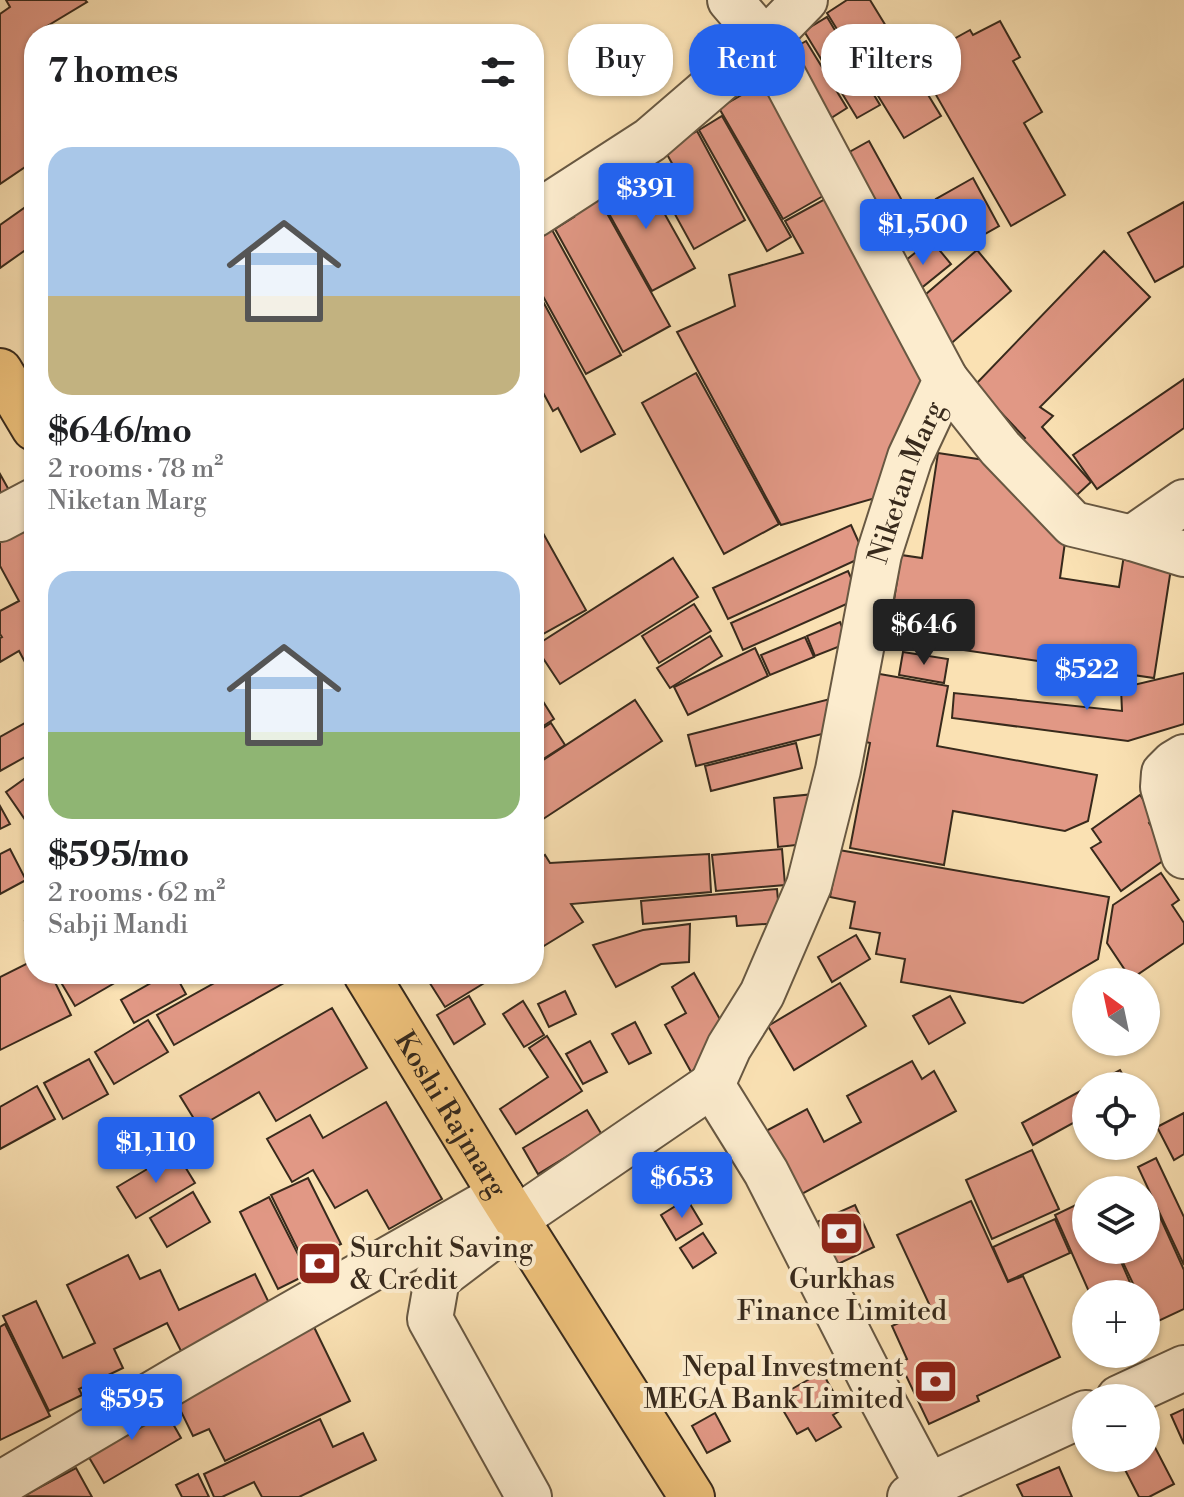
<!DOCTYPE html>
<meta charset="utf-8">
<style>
:root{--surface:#fff;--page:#f6f6f6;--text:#202124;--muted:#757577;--accent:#2563eb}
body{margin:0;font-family:"Libre Bodoni",serif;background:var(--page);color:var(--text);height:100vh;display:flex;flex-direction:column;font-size:30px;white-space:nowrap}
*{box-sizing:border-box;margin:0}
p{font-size:26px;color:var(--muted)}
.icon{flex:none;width:44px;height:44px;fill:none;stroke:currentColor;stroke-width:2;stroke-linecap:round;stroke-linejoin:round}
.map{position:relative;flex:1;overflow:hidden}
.panel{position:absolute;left:24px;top:24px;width:520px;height:960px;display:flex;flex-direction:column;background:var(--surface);border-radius:32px;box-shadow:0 2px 6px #0004}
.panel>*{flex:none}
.guide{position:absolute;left:568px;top:24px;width:496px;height:72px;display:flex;gap:16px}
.needle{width:52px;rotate:327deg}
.controls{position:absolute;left:1072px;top:968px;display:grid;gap:16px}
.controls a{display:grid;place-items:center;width:88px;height:88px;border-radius:50%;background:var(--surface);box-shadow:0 2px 6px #0004;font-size:40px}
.price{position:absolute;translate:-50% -68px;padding:0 18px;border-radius:8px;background:var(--accent);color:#fff;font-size:26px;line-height:52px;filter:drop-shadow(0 2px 4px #0008)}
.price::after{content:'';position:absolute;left:50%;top:48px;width:24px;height:18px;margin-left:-12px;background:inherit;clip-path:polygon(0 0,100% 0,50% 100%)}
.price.on{background:#222;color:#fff}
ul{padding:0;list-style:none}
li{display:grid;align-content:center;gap:16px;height:424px;padding:0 24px}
li span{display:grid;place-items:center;height:248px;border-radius:24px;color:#555}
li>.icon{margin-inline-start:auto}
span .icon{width:144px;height:144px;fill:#fffc;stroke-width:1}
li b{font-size:34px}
h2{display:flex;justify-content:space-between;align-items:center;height:96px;padding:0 24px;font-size:34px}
.tag{padding:0 28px;border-radius:32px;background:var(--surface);box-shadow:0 2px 6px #0004;font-size:28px;line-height:72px}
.tag.on{background:var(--accent);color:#fff}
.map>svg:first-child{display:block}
</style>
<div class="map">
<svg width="1184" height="1497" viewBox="0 0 1184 1497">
<rect width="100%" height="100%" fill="#fae1b3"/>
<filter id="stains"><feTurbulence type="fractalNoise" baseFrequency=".0025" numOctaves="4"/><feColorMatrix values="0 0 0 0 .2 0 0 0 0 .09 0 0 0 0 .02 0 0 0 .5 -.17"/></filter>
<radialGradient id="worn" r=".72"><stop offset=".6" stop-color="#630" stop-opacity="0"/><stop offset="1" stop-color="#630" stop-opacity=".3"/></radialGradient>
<g fill="#e19885" stroke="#382a1c" stroke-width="2">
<polygon points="6,0 85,0 87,2 34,34 34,161 0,184 0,14 10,7"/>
<polygon points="847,0 870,0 941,116 904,138 827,13"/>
<polygon points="827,17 880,105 857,118 804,31"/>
<polygon points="1000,21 1020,57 1013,61 1042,112 1024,123 1065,195 1011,226 916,60 970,30 973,35"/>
<polygon points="806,41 847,108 820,125 779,57"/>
<polygon points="773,77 837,188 783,219 719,108"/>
<polygon points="722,116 791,237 767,251 699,130"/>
<polygon points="697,131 745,220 694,249 655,178 674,167 664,149"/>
<polygon points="869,141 910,215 878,233 837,159"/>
<polygon points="640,170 695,268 652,291 598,194"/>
<polygon points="973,178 999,226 962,247 936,199"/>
<polygon points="836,193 936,375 879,497 781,525 677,332 735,306 729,275 803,253 785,221"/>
<polygon points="599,199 670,326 623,352 555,229 574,217 572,214"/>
<polygon points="34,201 34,244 0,268 0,225"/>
<polygon points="1184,202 1184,266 1155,282 1128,233"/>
<polygon points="551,228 621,355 586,374 534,280 534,237"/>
<polygon points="931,240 951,264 914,294 895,269"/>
<polygon points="977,250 1011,291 946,348 918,301"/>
<polygon points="1104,251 1150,297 1040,407 1053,416 1042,427 1091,482 1066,505 1016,448 1025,438 975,385"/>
<polygon points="534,285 615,434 581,452 558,408 553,411 534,376"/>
<polygon points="696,373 779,524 724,554 642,403"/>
<polygon points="1184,379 1184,428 1097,489 1073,455"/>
<polygon points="938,453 991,461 1066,535 1060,578 1119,587 1124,555 1172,562 1154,678 888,639 901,555 922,558"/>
<polygon points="0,474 10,492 0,498"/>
<polygon points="534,517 586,610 534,639"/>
<polygon points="34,520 34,677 33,677 19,651 0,662 0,638 2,637 0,634 0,611 19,601 0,566 0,538"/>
<polygon points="851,525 865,556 728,619 713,588"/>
<polygon points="673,558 698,597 560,684 535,646"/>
<polygon points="848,571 860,598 743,650 731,623"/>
<polygon points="694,604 711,631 659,663 642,636"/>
<polygon points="840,622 848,643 815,656 807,636"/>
<polygon points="710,636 722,656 670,688 657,668"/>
<polygon points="805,637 814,657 770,675 761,655"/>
<polygon points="755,648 768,676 688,715 674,687"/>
<polygon points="903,652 948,659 944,683 899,675"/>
<polygon points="874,673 948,686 937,746 1097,775 1088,821 1065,831 953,811 944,865 850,848 870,743 862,741"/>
<polygon points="1184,673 1184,724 1128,741 952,718 954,693 1122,711 1121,688"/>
<polygon points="534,687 554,719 534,732"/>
<polygon points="834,698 830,732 696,766 688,735"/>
<polygon points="635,700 662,741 534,825 534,766"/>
<polygon points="34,718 34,752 0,771 0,737"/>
<polygon points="551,723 565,745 534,765 534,734"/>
<polygon points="796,743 802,768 711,791 705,766"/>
<polygon points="34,772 34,815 26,821 6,792"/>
<polygon points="815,794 805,844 778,847 774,798"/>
<polygon points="1140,795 1156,818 1149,823 1171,855 1121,891 1091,848 1101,842 1092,829"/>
<polygon points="0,806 10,824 0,829"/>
<polygon points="10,849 26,880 0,894 0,854"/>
<polygon points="782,849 785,885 716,891 712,855"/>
<polygon points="839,850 1109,897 1098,959 1023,1003 901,982 905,959 876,954 880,933 850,928 855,902 830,897"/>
<polygon points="709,854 711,892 571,904 583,922 534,952 534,862 545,855 550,863"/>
<polygon points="1161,873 1179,900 1172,905 1184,923 1184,943 1131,979 1107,943 1113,905"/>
<polygon points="777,889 780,923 737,926 736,916 643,924 641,901"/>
<polygon points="34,915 34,936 25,921"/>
<polygon points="690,924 689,962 661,964 616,987 593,945 643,930"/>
<polygon points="856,935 870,959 832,982 818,957"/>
<polygon points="34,960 34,974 51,974 71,1015 0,1050 0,977"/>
<polygon points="694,973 731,1039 695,1079 665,1025 686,1013 672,987"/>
<polygon points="56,974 130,974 75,1006"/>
<polygon points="167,974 175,974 186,994 134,1023 121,1000"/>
<polygon points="224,974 300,974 174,1045 157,1015 225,977"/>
<polygon points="417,974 499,974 445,1007 426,977 421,980"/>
<polygon points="840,983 866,1026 794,1070 768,1026"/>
<polygon points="565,991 576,1014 549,1027 538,1004"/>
<polygon points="469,996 485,1024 454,1044 437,1015"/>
<polygon points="950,996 965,1023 929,1044 913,1016"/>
<polygon points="523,1001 544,1035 524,1047 503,1014"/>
<polygon points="332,1008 367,1068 276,1121 259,1092 199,1127 180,1096"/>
<polygon points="148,1020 168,1052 114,1084 95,1052"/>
<polygon points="635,1022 651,1053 629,1064 612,1034"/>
<polygon points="547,1036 582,1091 516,1134 500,1109 548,1077 529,1048"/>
<polygon points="590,1041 607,1072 583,1084 566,1054"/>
<polygon points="89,1059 108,1094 63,1119 44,1083"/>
<polygon points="912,1061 922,1079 934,1071 956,1111 800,1195 766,1131 807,1109 824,1142 861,1122 847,1096"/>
<polygon points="1120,1070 1129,1086 1090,1086"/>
<polygon points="37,1086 55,1119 0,1149 0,1107"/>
<polygon points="1086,1088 1086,1116 1033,1145 1022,1123"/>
<polygon points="386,1102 442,1199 389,1229 367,1190 335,1208 313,1170 292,1182 267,1139 310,1115 323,1138"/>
<polygon points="587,1110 602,1135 538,1174 523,1148"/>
<polygon points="1184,1113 1184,1154 1174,1160 1157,1127"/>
<polygon points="1032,1150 1059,1209 992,1239 966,1180"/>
<polygon points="176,1152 195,1183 136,1218 117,1187"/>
<polygon points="1156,1158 1184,1217 1184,1265 1138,1167"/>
<polygon points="308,1178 341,1244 304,1262 271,1195"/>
<polygon points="193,1192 210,1222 167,1247 150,1218"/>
<polygon points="269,1197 308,1274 278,1289 240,1212"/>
<polygon points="687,1199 702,1224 676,1240 661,1215"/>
<polygon points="971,1201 1008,1282 1023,1276 1060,1357 977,1396 979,1401 929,1424 900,1363 907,1359 892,1326 931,1308 897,1235"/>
<polygon points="1082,1202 1086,1211 1086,1250 1103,1250 1105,1254 1116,1250 1135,1294 1090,1294 1055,1215"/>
<polygon points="855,1205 874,1247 836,1265 817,1222"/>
<polygon points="1155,1206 1184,1270 1184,1309 1152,1324 1146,1312 1146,1294 1138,1294 1117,1250 1146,1250 1146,1210"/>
<polygon points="1055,1219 1070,1253 1008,1281 993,1247"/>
<polygon points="703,1233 716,1253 693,1268 680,1248"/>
<polygon points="128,1255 140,1279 160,1270 179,1310 255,1274 271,1307 181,1351 167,1323 114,1349 123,1368 79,1389 82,1395 49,1411 3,1316 36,1301 63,1358 95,1343 67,1285"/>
<polygon points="5,1324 50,1416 0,1440 0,1327"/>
<polygon points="313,1325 350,1401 225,1461 209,1429 193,1436 172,1393"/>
<polygon points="822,1372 843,1409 833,1415 841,1427 816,1441 808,1428 797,1434 776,1398"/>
<polygon points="160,1401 181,1438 104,1483 83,1447"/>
<polygon points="1184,1409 1184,1444 1171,1415"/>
<polygon points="715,1413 730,1441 707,1453 692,1426"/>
<polygon points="320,1419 333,1447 363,1433 376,1460 299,1497 262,1497 254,1482 222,1497 214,1497 204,1474"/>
<polygon points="1146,1430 1174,1484 1149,1497 1139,1497 1119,1458 1146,1458"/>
<polygon points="1059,1467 1072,1497 1023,1497 1017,1485"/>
<polygon points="76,1468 92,1497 23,1496"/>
<polygon points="198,1474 209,1497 182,1497 176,1485"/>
</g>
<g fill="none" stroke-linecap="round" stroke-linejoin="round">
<defs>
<g id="minor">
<polyline points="534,215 650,140 765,41 805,0"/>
<polyline points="946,380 1000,448 1073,524 1132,538 1184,554"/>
<polyline points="0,519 34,501"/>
<polyline points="1132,538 1184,502"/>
<polyline points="1184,757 1174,763 1164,773 1163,787 1184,856"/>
<path id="s1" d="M712,1085l17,-38 33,-53 47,-109 29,-115 41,-216 31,-97 36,-77 -181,-339 -35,-41"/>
<polyline points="712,1085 766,1172 879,1394 928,1486 932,1497"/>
<polyline points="1119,1398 1184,1368"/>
<polyline points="0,1484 183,1376 501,1195"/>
<polyline points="529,1497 430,1319 437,1279 516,1219 712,1085"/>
<polyline points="910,1497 928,1486 1086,1413"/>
</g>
<g id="major">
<polyline points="0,371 34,428"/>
<path id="s2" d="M366,974l135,221 191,302"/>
</g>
</defs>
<use href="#minor" stroke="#685842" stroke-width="48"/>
<use href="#major" stroke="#382a1c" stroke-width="48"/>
<use href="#minor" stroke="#fcecce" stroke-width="44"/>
<use href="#major" stroke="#edc07a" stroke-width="44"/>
</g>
<defs>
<symbol id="bank-square" viewBox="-11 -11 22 22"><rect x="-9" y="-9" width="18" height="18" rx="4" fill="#8f2418" stroke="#fcecce"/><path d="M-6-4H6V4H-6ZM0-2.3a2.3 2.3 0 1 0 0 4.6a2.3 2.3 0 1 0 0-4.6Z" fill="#fff"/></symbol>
</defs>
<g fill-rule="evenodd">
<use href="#bank-square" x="816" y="1208" width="51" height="51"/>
<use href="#bank-square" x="294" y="1238" width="51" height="51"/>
<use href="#bank-square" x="910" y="1356" width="51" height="51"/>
</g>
<g text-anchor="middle" stroke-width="8" stroke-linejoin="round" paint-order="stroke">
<g font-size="28" fill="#382a1c" stroke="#fcecce">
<text dy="10" stroke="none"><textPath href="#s1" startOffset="638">Niketan Marg</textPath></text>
<text dy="10" stroke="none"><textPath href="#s2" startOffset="164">Koshi Rajmarg</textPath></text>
</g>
<g font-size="28" fill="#382a1c" stroke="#fcecce" text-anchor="start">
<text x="350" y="1257">Surchit Saving<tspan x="350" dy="32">&amp; Credit</tspan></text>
<text x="842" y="1288" text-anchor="middle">Gurkhas<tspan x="842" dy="32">Finance Limited</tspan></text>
<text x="904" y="1376" text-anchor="end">Nepal Investment<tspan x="904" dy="32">MEGA Bank Limited</tspan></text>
</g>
</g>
<rect width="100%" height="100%" filter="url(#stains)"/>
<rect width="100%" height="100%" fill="url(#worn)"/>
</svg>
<div class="controls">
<a><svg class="needle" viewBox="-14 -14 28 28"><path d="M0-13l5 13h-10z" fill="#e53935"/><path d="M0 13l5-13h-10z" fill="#757577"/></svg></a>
<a><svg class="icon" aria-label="locate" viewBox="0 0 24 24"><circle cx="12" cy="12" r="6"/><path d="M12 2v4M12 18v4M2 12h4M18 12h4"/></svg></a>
<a><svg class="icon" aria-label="layers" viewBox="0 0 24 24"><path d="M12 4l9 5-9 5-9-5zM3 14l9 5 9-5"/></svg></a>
<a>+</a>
<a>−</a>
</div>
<b class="price" style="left:646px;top:231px">$391</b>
<b class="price" style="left:923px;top:267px">$1,500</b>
<b class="price on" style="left:924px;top:667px">$646</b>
<b class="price" style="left:1087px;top:712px">$522</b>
<b class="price" style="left:156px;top:1185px">$1,110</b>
<b class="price" style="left:682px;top:1220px">$653</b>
<b class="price" style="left:132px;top:1442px">$595</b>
<div class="guide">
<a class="tag">Buy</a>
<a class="tag on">Rent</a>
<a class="tag">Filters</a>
</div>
<section class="panel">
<h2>7 homes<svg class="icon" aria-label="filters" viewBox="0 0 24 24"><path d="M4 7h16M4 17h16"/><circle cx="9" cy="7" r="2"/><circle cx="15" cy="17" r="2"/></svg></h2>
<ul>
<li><span style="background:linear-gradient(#a9c7e8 60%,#c2b280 0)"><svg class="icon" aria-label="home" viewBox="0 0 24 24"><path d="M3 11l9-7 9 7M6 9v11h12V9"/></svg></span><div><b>$646/mo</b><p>2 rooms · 78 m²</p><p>Niketan Marg</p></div></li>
<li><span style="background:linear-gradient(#a9c7e8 65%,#8fb573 0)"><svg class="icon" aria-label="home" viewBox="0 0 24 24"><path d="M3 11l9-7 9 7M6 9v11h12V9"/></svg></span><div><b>$595/mo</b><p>2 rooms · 62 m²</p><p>Sabji Mandi</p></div></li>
</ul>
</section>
</div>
